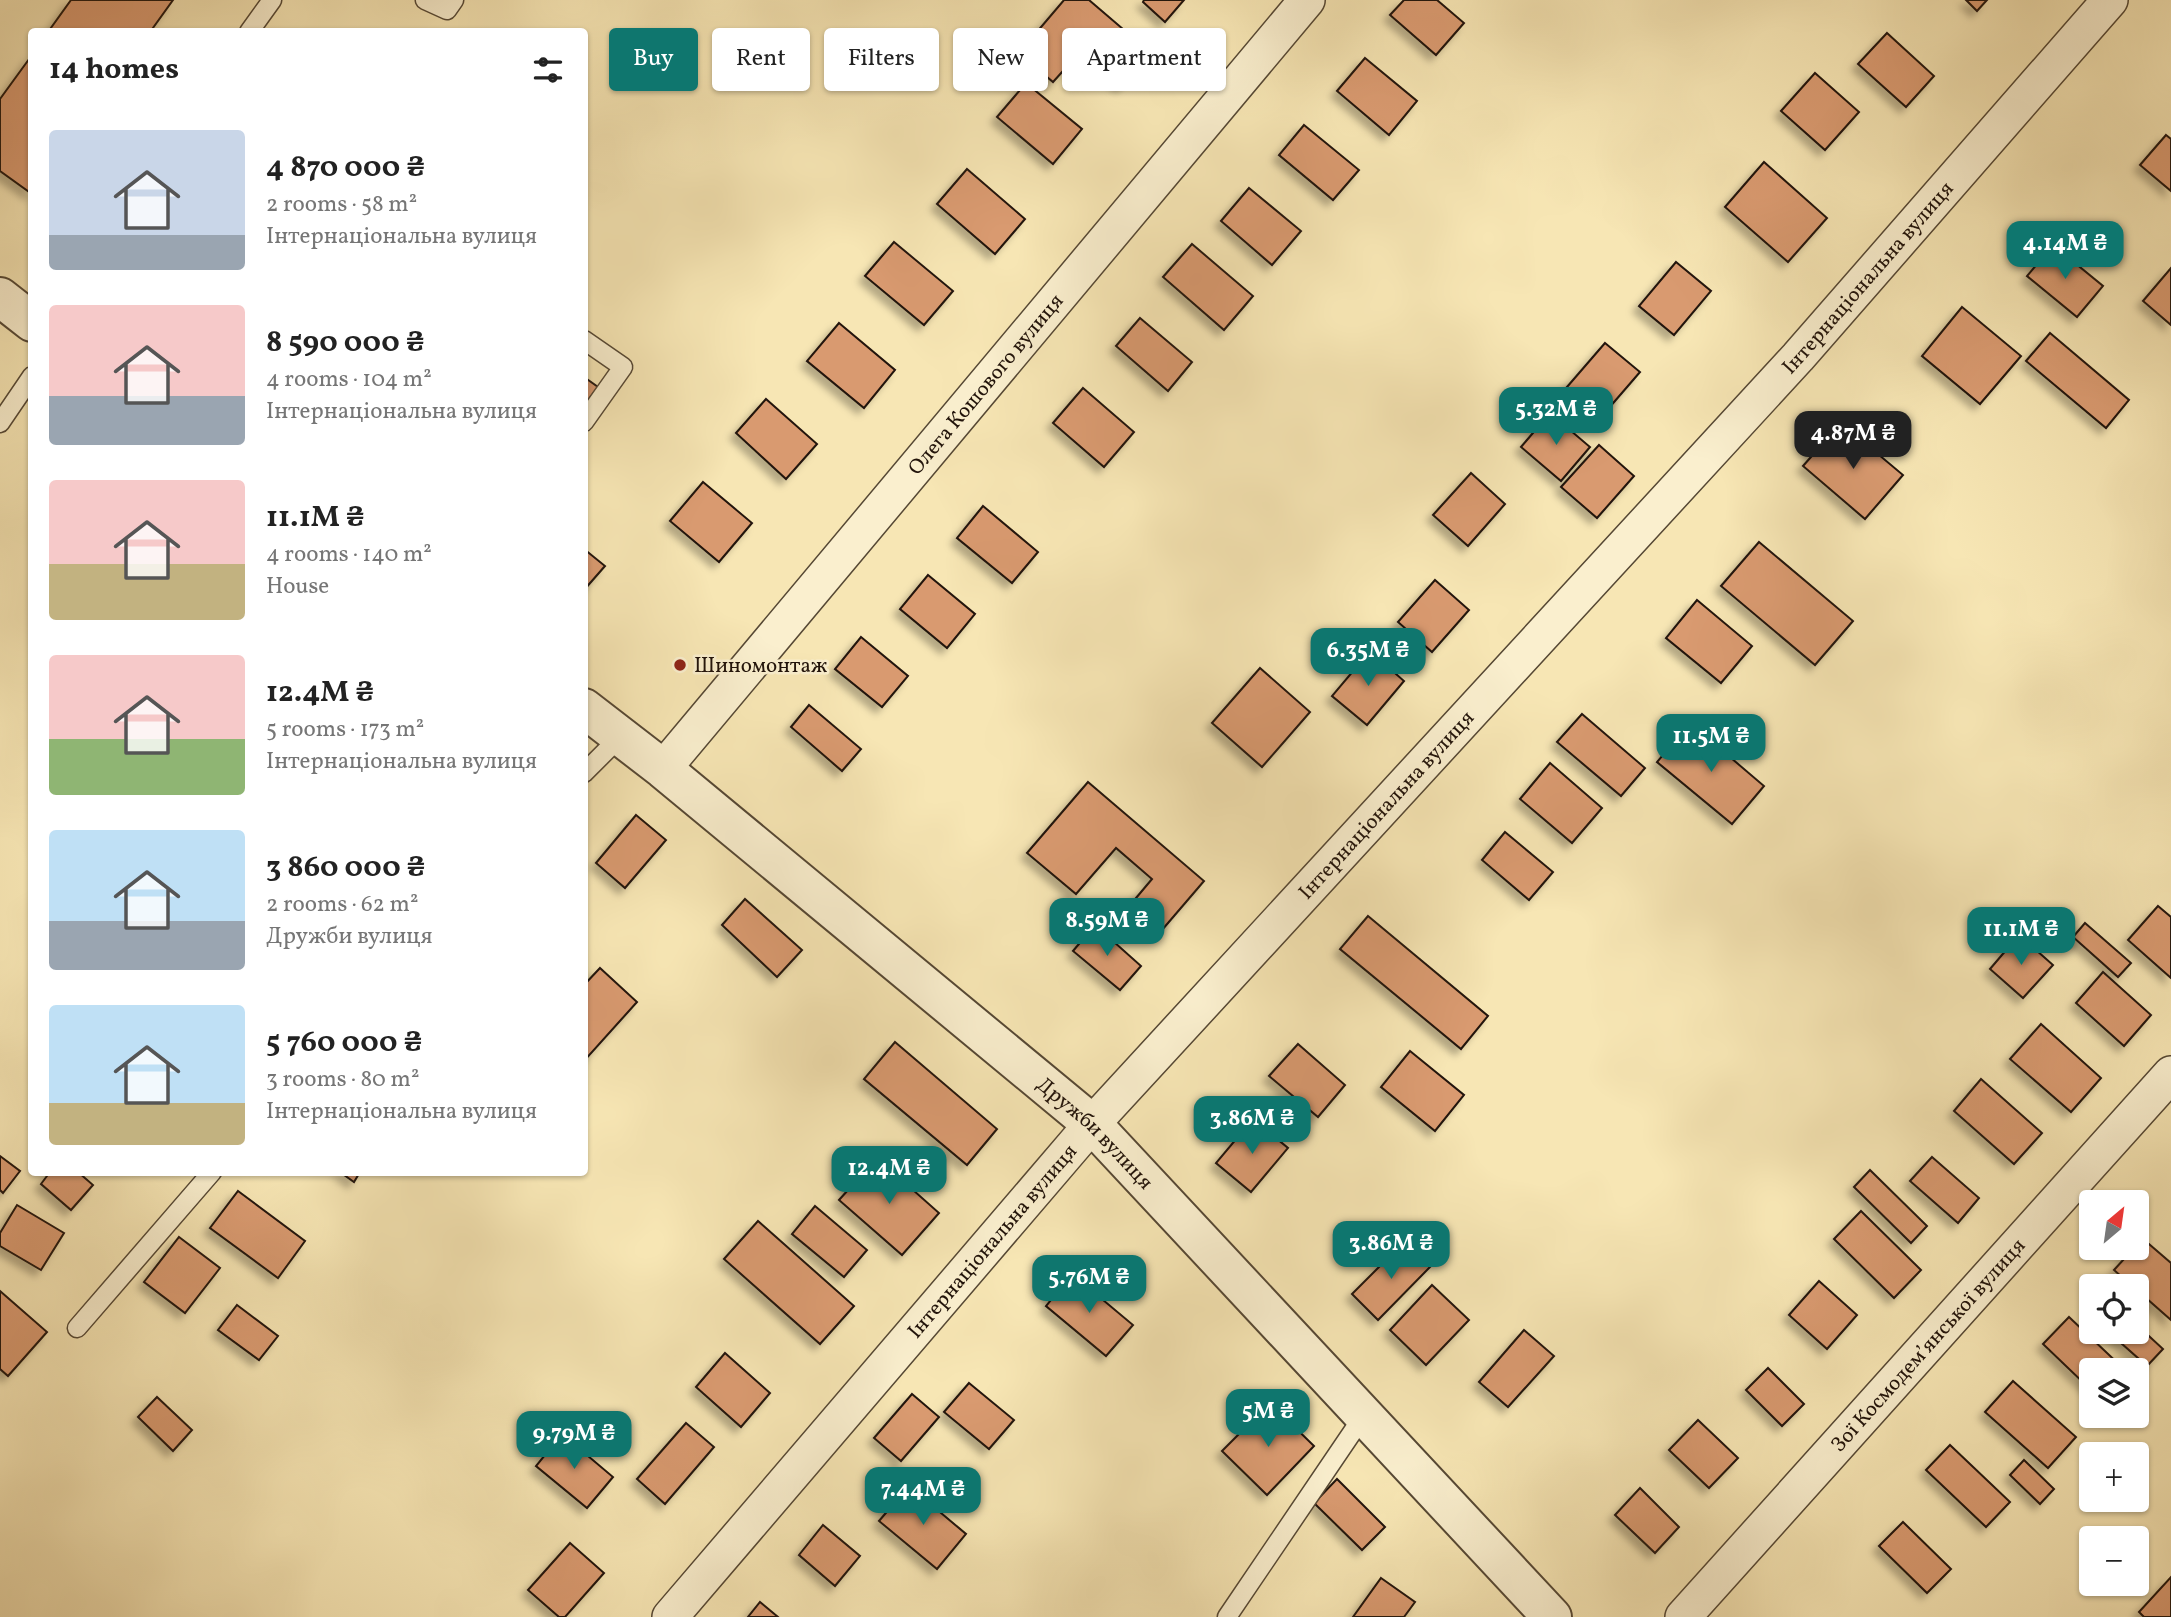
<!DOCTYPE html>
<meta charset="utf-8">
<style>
:root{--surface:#fff;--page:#f6f6f6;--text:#222;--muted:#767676;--accent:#0f766e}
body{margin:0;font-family:Vollkorn,serif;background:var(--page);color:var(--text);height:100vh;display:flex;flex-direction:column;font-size:26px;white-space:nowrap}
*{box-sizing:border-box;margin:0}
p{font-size:23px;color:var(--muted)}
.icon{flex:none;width:38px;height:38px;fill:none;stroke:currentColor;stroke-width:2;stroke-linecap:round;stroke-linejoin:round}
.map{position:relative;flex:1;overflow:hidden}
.panel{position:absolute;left:28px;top:28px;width:560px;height:1148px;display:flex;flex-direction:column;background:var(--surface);border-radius:7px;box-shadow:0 2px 5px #0004}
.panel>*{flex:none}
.hud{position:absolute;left:609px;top:28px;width:665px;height:63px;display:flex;gap:14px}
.needle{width:46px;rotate:29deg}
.fabs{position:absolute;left:2079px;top:1190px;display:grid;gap:14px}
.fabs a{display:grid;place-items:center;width:70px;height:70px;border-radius:7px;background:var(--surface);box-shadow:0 2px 5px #0004;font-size:35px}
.price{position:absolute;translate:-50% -60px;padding:0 16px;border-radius:14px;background:var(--accent);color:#fff;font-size:23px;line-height:46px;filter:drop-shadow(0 2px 4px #0008)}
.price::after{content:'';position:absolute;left:50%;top:42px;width:21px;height:16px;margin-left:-10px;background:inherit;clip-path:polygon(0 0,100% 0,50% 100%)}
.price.active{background:#222;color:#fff}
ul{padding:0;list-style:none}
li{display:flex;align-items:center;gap:21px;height:175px;padding:0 21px}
li span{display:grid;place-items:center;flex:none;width:196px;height:140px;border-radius:7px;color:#555}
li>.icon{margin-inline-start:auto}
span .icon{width:84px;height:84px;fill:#fffc;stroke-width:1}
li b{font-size:30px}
h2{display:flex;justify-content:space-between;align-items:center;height:84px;padding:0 21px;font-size:30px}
.pill{padding:0 24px;border-radius:7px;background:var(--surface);box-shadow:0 2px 5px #0004;font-size:24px;line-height:63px}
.pill.active{background:var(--accent);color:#fff}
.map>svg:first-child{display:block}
</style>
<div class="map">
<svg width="2171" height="1617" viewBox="0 0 2171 1617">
<defs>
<filter id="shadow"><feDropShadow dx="-6" dy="6" stdDeviation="3.5" flood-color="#0004"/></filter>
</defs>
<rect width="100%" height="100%" fill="#f7e6b4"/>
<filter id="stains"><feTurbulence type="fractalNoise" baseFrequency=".00286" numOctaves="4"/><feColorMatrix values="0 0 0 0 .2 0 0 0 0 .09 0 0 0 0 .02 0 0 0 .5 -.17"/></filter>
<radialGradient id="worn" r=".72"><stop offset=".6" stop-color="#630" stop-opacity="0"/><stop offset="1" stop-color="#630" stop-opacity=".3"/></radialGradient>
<g fill="#d99a6f" stroke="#21130a" stroke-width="2" filter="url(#shadow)">
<polygon points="71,0 173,0 150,32 48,32"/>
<polygon points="1064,0 1089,0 1151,53 1122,86 1080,52 1053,82 1019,53"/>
<polygon points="1144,0 1184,0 1165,22 1143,2"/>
<polygon points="1404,0 1437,0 1464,23 1436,55 1390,15"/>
<polygon points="1966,0 1987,0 1977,11"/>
<polygon points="1887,33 1934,76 1906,107 1858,64"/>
<polygon points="32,55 32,194 0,171 0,99"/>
<polygon points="1365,58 1417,101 1389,135 1337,91"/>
<polygon points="1815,73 1859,112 1825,150 1781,111"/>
<polygon points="1026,83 1082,129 1053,164 997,117"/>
<polygon points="1304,125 1359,170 1333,200 1279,155"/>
<polygon points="2166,135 2171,139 2171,191 2140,165"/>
<polygon points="1764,162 1827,218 1788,262 1725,207"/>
<polygon points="967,169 1025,219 995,254 937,204"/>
<polygon points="1249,188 1301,231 1272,265 1221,221"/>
<polygon points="894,242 953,291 924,325 865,276"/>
<polygon points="1192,244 1253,296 1224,330 1163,277"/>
<polygon points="2053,245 2103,286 2077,317 2027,276"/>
<polygon points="1676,262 1711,291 1674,335 1639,306"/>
<polygon points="2171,268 2171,325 2143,301"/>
<polygon points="1962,307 2021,356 1980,404 1922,356"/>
<polygon points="1140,318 1192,362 1168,391 1116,346"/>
<polygon points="839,323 895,370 864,408 807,361"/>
<polygon points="2050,333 2129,400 2106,428 2026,361"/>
<polygon points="1605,343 1640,372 1602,416 1567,387"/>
<polygon points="584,377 598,387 584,406"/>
<polygon points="1083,388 1134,432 1104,467 1053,423"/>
<polygon points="766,399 817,444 786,479 736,433"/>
<polygon points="1550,413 1590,447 1561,481 1521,447"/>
<polygon points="1841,423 1903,475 1865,519 1803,466"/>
<polygon points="1599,445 1634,476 1597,518 1561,487"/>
<polygon points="1471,473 1505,504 1468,546 1433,515"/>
<polygon points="703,482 752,523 719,562 670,521"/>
<polygon points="983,506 1038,552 1012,583 957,538"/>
<polygon points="1759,542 1853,621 1815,665 1721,586"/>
<polygon points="584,549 605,566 584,590"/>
<polygon points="928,575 975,614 947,648 900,609"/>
<polygon points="1435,580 1469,610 1432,652 1398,622"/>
<polygon points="1697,600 1752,646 1721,683 1666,638"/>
<polygon points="861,637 908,676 882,707 835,669"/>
<polygon points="1370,651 1404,681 1367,725 1332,696"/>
<polygon points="1260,668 1310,712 1262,767 1212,723"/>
<polygon points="809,705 861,749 842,771 791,727"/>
<polygon points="1582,714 1645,768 1621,796 1557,742"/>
<polygon points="1690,723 1764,786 1732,824 1657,762"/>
<polygon points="1550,763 1602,808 1572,843 1520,799"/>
<polygon points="1088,782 1204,881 1162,930 1131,904 1152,879 1116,848 1076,894 1027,853"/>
<polygon points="636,815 666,840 625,888 596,863"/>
<polygon points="1505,832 1553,872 1529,900 1482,860"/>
<polygon points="745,899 802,950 777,977 722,925"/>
<polygon points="2158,906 2171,917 2171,978 2128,940"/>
<polygon points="1368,916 1488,1016 1461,1049 1340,949"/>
<polygon points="2085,923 2131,963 2118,977 2073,937"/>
<polygon points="1095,925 1141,966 1120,990 1073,951"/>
<polygon points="2019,935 2053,965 2023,998 1990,969"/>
<polygon points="600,968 637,1002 584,1061 584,985"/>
<polygon points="2103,972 2151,1015 2124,1046 2076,1003"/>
<polygon points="2041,1024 2101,1078 2071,1112 2010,1059"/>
<polygon points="895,1042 997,1129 967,1165 864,1079"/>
<polygon points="1298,1044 1345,1085 1318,1117 1269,1076"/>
<polygon points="1410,1051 1464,1095 1435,1131 1381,1087"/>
<polygon points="1981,1079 2042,1133 2014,1164 1954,1111"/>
<polygon points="1253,1119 1288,1148 1251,1192 1216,1163"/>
<polygon points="0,1156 20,1171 3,1193 0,1190"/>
<polygon points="1932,1157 1979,1198 1958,1223 1910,1181"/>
<polygon points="877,1158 939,1213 902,1255 839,1200"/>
<polygon points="1870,1170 1927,1226 1911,1243 1854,1187"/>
<polygon points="50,1172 78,1172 93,1185 71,1210 41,1184"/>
<polygon points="340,1172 360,1172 354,1182"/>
<polygon points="238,1191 305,1241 278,1278 210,1228"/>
<polygon points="17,1205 64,1233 41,1270 0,1246 0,1233"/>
<polygon points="815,1206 867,1250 844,1277 792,1234"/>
<polygon points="1861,1211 1921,1270 1894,1298 1834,1239"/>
<polygon points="758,1221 854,1306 820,1344 724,1259"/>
<polygon points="179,1237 220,1268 185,1313 144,1282"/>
<polygon points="2142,1238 2171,1263 2171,1320 2137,1290 2137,1286 2132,1286 2114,1270 2134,1248 2137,1248"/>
<polygon points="1405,1241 1430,1267 1378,1320 1352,1294"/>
<polygon points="1072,1274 1133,1325 1106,1356 1046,1306"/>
<polygon points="1819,1281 1857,1315 1827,1349 1789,1315"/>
<polygon points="1432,1285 1469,1320 1426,1365 1390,1330"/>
<polygon points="0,1291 47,1332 8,1376 0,1369"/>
<polygon points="237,1305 278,1336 259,1360 218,1330"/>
<polygon points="2069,1317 2125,1370 2091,1370 2091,1390 2043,1344"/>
<polygon points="2137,1325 2163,1349 2147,1366 2112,1335 2116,1332 2137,1332"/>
<polygon points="1524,1330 1554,1356 1508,1407 1479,1382"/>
<polygon points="725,1353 770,1393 741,1427 696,1387"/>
<polygon points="1768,1368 1804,1404 1782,1426 1746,1390"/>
<polygon points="2013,1381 2076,1437 2048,1468 1985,1412"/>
<polygon points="969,1383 1014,1420 989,1449 944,1412"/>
<polygon points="912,1394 939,1417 901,1461 874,1438"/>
<polygon points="157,1397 192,1430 173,1451 138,1417"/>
<polygon points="1270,1403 1314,1446 1267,1495 1222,1451"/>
<polygon points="1698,1420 1738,1458 1709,1488 1669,1450"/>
<polygon points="686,1423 714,1447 665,1504 637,1479"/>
<polygon points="562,1434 613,1477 587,1508 536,1466"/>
<polygon points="1950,1445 2010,1502 1986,1527 1926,1470"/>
<polygon points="2024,1460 2054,1489 2040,1504 2010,1475"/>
<polygon points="1337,1479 1385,1527 1362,1550 1314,1503"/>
<polygon points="909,1486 966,1534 937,1569 879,1521"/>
<polygon points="1640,1488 1679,1527 1655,1553 1615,1515"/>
<polygon points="1903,1522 1951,1569 1927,1593 1879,1546"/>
<polygon points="823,1525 860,1556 835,1586 799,1555"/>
<polygon points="570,1543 604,1573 565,1617 559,1617 528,1590"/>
<polygon points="2171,1577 2171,1617 2144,1617 2139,1612"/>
<polygon points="1381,1578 1415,1602 1404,1617 1353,1617"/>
<polygon points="760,1602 778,1617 748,1617"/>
</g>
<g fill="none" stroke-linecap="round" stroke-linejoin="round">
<defs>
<g id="service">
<polyline points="425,0 447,10 454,0"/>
<polyline points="249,32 272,0"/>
<polyline points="584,340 623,367 584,422"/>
<polyline points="0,423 32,376"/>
<polyline points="584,773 621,736"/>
<polyline points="77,1328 212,1172"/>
<polyline points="1227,1617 1364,1415"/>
</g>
<g id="minor">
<path id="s1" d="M663,769l644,-769"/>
<path id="s2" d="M670,1617l422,-493 706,-767 312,-357"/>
<path id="s3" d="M1683,1617l488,-543"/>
</g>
<g id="tertiary">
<polyline points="0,297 32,322"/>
<path id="s4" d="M584,708l79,61 429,355 460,493"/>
</g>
</defs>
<use href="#service" stroke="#564834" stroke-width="21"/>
<use href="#minor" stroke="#564834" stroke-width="38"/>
<use href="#tertiary" stroke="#564834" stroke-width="42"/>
<use href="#service" stroke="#faefce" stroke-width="18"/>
<use href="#minor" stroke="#faefce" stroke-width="35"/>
<use href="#tertiary" stroke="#faefce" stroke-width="38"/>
</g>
<circle fill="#8f2418" stroke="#faefce" stroke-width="2.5" cx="680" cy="665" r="7"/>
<g text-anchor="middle" stroke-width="5" stroke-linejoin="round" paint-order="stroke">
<g font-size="21" fill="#21130a" stroke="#faefce">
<text dy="7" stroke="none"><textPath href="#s2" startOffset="1797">Інтернаціональна вулиця</textPath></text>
<text dy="7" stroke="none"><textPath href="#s1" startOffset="502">Олега Кошового вулиця</textPath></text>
<text dy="7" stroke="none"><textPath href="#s2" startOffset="1083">Інтернаціональна вулиця</textPath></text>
<text dy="7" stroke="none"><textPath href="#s4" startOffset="665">Дружби вулиця</textPath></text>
<text dy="7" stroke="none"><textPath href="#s2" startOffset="495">Інтернаціональна вулиця</textPath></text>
<text dy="7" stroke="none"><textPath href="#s3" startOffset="366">Зої Космодем’янської вулиця</textPath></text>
</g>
<g font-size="21" fill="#21130a" stroke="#faefce" text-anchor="start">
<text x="694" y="672">Шиномонтаж</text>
</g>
</g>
<rect width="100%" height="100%" filter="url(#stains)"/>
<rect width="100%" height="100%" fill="url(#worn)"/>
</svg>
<div class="fabs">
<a><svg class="needle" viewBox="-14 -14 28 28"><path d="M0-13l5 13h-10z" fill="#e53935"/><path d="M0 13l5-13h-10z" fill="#767676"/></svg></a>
<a><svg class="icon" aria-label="locate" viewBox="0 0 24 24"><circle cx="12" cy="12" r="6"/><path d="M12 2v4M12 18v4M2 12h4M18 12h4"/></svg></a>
<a><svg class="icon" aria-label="layers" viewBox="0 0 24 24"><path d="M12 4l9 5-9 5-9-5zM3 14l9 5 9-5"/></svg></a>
<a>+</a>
<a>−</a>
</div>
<b class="price" style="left:2065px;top:281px">4.14M ₴</b>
<b class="price" style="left:1556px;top:447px">5.32M ₴</b>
<b class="price active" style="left:1853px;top:471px">4.87M ₴</b>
<b class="price" style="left:1368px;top:688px">6.35M ₴</b>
<b class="price" style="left:1711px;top:774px">11.5M ₴</b>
<b class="price" style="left:1107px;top:958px">8.59M ₴</b>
<b class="price" style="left:2021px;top:967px">11.1M ₴</b>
<b class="price" style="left:1252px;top:1156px">3.86M ₴</b>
<b class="price" style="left:889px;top:1206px">12.4M ₴</b>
<b class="price" style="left:1391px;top:1281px">3.86M ₴</b>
<b class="price" style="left:1089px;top:1315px">5.76M ₴</b>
<b class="price" style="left:1268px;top:1449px">5M ₴</b>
<b class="price" style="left:574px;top:1471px">9.79M ₴</b>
<b class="price" style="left:923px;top:1527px">7.44M ₴</b>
<div class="hud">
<a class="pill active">Buy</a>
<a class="pill">Rent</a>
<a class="pill">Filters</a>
<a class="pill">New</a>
<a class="pill">Apartment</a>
</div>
<section class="panel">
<h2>14 homes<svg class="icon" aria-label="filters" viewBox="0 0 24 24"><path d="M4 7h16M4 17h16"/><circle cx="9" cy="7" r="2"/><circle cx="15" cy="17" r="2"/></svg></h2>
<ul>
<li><span style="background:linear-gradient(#c9d6e8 75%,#9aa5b1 0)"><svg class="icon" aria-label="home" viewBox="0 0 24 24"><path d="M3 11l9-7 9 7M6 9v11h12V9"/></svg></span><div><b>4 870 000 ₴</b><p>2 rooms · 58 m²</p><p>Інтернаціональна вулиця</p></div></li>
<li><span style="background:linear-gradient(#f6c9c9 65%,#9aa5b1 0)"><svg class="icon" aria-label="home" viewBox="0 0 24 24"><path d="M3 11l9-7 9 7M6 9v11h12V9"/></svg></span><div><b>8 590 000 ₴</b><p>4 rooms · 104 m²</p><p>Інтернаціональна вулиця</p></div></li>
<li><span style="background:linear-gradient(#f6c9c9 60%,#c2b280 0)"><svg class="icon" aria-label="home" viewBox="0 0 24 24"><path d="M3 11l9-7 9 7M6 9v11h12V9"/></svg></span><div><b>11.1M ₴</b><p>4 rooms · 140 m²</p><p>House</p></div></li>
<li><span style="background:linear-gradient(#f6c9c9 60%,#8fb573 0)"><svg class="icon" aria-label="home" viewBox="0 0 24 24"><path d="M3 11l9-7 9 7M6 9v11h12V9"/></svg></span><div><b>12.4M ₴</b><p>5 rooms · 173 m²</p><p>Інтернаціональна вулиця</p></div></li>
<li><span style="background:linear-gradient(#bfe0f5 65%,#9aa5b1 0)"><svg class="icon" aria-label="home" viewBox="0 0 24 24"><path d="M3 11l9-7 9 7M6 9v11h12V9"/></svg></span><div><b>3 860 000 ₴</b><p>2 rooms · 62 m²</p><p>Дружби вулиця</p></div></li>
<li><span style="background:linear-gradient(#bfe0f5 70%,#c2b280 0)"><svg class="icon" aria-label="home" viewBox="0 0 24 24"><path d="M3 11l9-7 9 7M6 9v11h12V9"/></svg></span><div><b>5 760 000 ₴</b><p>3 rooms · 80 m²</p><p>Інтернаціональна вулиця</p></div></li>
</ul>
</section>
</div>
